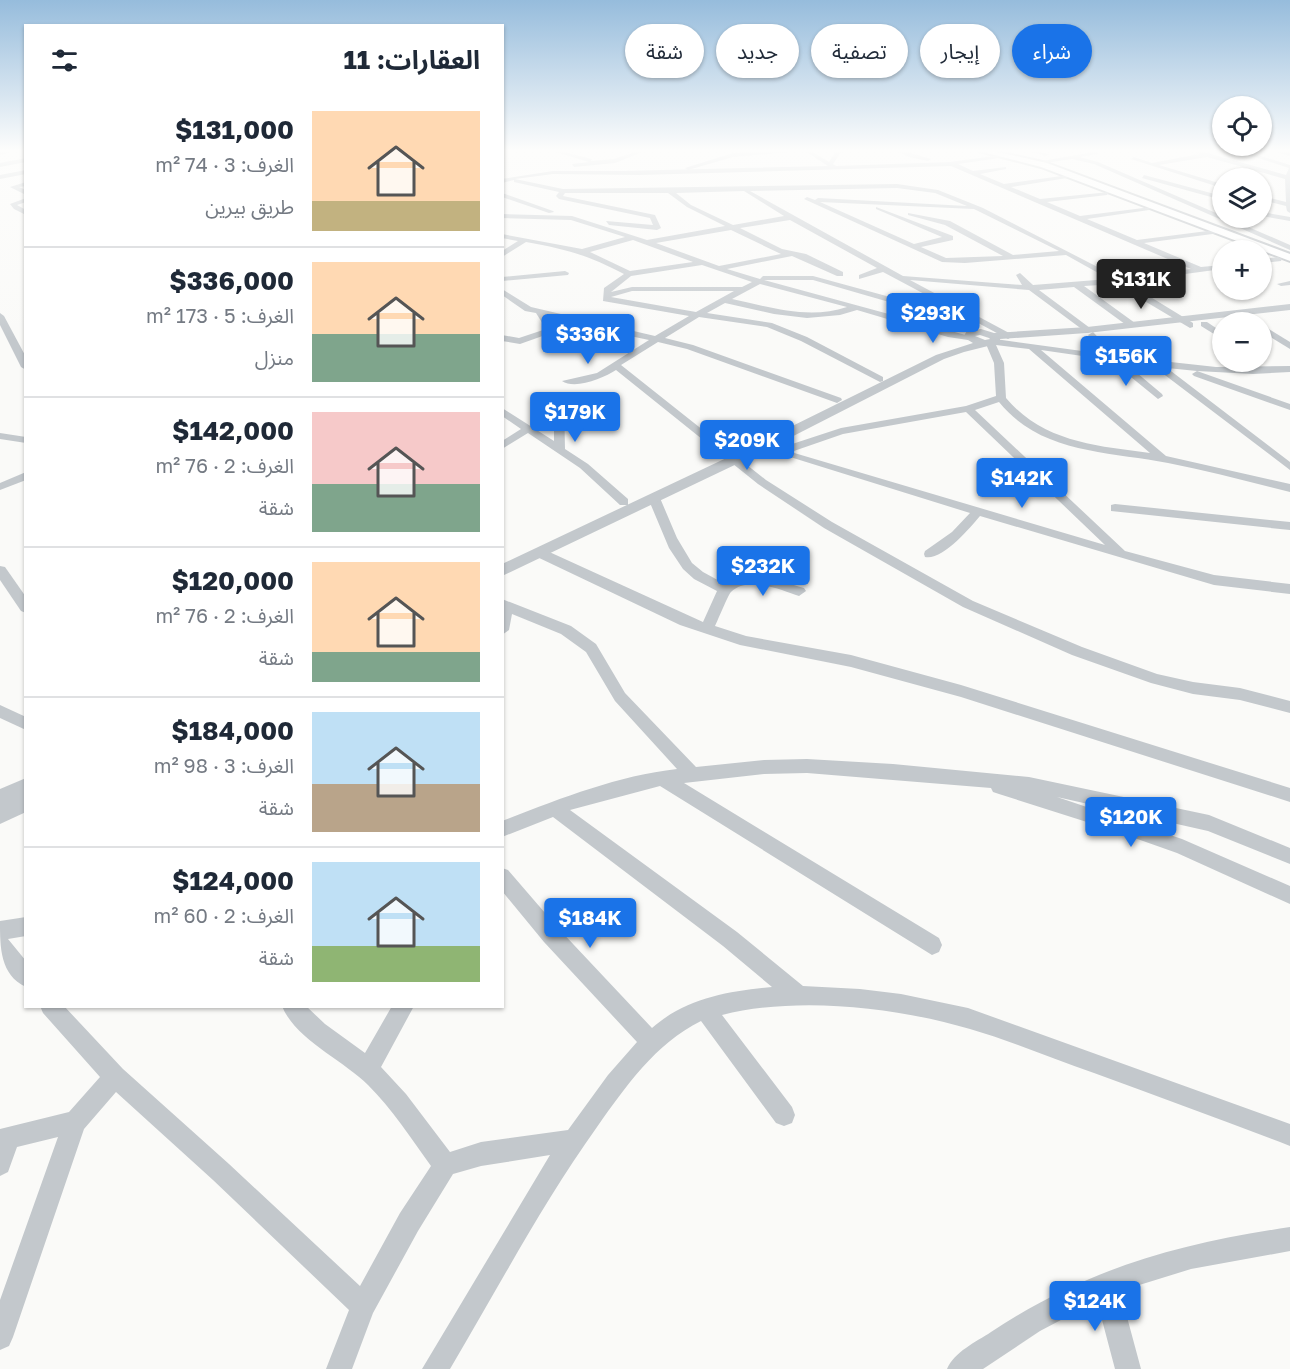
<!DOCTYPE html>
<html lang="ar">
<meta charset="utf-8">
<style>
:root{--surface:#fff;--page:#f6f6f7;--text:#1f2937;--muted:#747a83;--line:#e0e1e3;--accent:#1a73e8}
body{margin:0;font-family:"Golos Text","Noto Sans Arabic",sans-serif;background:var(--page);color:var(--text);direction:rtl;height:100vh;display:flex;flex-direction:column;font-size:22px;white-space:nowrap}
*{box-sizing:border-box;margin:0}
p{font-size:20px;color:var(--muted)}
.icon{flex:none;width:33px;height:33px;fill:none;stroke:currentColor;stroke-width:2;stroke-linecap:round;stroke-linejoin:round}
.map{position:relative;flex:1;overflow:hidden;direction:ltr}
.drawer{position:absolute;left:24px;top:24px;width:480px;height:984px;display:flex;flex-direction:column;background:var(--surface);border-radius:0px;box-shadow:0 2px 4px #0004;direction:rtl}
.drawer>*{flex:none}
.guide{position:absolute;left:522px;top:24px;width:570px;height:54px;direction:rtl;display:flex;gap:12px}
.tools{position:absolute;left:1212px;top:96px;display:grid;gap:12px}
.tools a{display:grid;place-items:center;width:60px;height:60px;border-radius:50%;background:var(--surface);box-shadow:0 2px 4px #0004;font-size:30px}
.price{position:absolute;translate:-50% -51px;padding:0 14px;border-radius:6px;background:var(--accent);color:#fff;font-size:20px;line-height:39px;filter:drop-shadow(0 2px 3px #0008)}
.price::after{content:'';position:absolute;left:50%;top:36px;width:18px;height:14px;margin-left:-9px;background:inherit;clip-path:polygon(0 0,100% 0,50% 100%)}
.price.selected{background:#222;color:#fff}
ul{padding:0;list-style:none}
li{display:flex;align-items:center;gap:18px;height:150px;padding:0 24px}
li+li{border-top:2px solid var(--line)}
li span{display:grid;place-items:center;flex:none;width:168px;height:120px;border-radius:0px;color:#555}
li>.icon{margin-inline-start:auto}
span .icon{width:72px;height:72px;fill:#fffc;stroke-width:1}
li b{font-size:26px}
h2{display:flex;justify-content:space-between;align-items:center;height:72px;padding:0 24px;font-size:26px}
.pill{padding:0 21px;border-radius:27px;background:var(--surface);box-shadow:0 2px 4px #0004;font-size:21px;line-height:54px}
.pill.selected{background:var(--accent);color:#fff}
.map>svg:first-child{display:block}
</style>
<div class="map">
<svg width="1290" height="1369" viewBox="0 0 1290 1369">
<rect width="100%" height="100%" fill="#fafaf8"/>
<g fill="none" stroke-linecap="round" stroke-linejoin="round">
<defs>
<polygon id="primary" points="979,151 993,151 1047,163 1290,254 1290,261 1041,167"/>
</defs>
<use href="#primary" stroke="#b5babe" stroke-width="4"/>
<g fill="#c3c8cc" fill-rule="evenodd">
<polygon points="0,151 15,151 0,155"/>
<polygon points="552,151 560,151 592,159 591,161 614,159 638,151 645,151 615,163 574,167 572,164 589,162"/>
<polygon points="777,151 802,151 733,157 688,170 685,168 733,153"/>
<path d="M805,151h6l18,11 7,-11h6l-9,13 3,2 114,-4 51,-7 -2,3 -41,6 15,7 33,-4v2l-26,5 24,10 65,-9 -2,3 -56,9 29,12 69,-7 -2,3 -60,7 33,14 71,-9 -2,3 -62,9 50,21 86,-11 -3,4 -76,10 57,24 21,-2v4l-96,13 67,41v4l-3,1 -74,-44 -32,2 51,37v4h-6l-55,-40 -35,3 51,38v4l-3,1 -58,-43 -119,-10 101,54 2,2 -5,3 -54,-29 -65,-8 -76,-22h-49l209,57 -5,3 -20,-3 -91,-27 -17,5 -33,3 -33,-4 -49,-11 -18,10 65,10 35,14 76,40v4l-3,1 -79,-41 -34,-14 -68,-10 -34,21 28,7 148,53 1,2 -5,3 -150,-54 -29,-7 -37,23 145,115 66,42 141,79 109,46 75,27 36,8 47,6 50,13v12l-50,-13 -47,-6 -42,-11 -79,-28 -109,-48 -139,-79 -66,-44 -142,-114c-12,8 -41,20 -54,11l35,-8 52,-33 -19,-4 -27,9 -21,3 -15,-4 -16,-11 -31,11 -18,-3v-6l17,3 27,-9 -10,-16 -11,-2 -23,-16v-6l29,18 124,29 34,-20 -86,-15 1,-13 20,-14c-36,-19 -59,-25 -98,-32l-24,15v-6l16,-10 -16,-3v-4l80,15 43,-12 -54,-17 -69,-2v-4l70,2 75,24 78,-14 -38,-19 -19,-14h-103l-2,3 92,19 6,13 -4,2 -48,-5 -3,-4 47,4 -3,-7 -91,-19 -3,-3 3,-4 -45,-10v-2l-12,3v-4l51,-8h69l206,-5zM951,166l240,103 -72,9 -136,-70 -45,-18 -41,-6 -334,5 -48,-10 38,-5 86,1zM897,188l38,5 32,13 -149,-8 -3,2 -8,-3 -3,2 138,63 23,1 101,-8 43,24 -76,6 -13,-12 -4,2 6,10 -119,-9 -153,-85zM744,191l40,25 -51,9 -42,-20 -15,-12zM820,202l154,7 85,42 -46,4 -63,-34 -42,-8v2l37,10 58,31 -57,2 -25,-11 32,-7v-4l-77,-29v2l66,28 -28,7zM790,220l87,48 -18,7v4l24,-7 62,33 -55,-8 -77,-21h-50l-3,3 -33,-10 65,-13 45,20h6v-4l-37,-18 -24,-5 -42,-21zM731,230l50,24 -62,12 -63,-23zM633,240l60,22 -63,9 -40,-19zM702,265l50,17 -10,5h-110l-21,5 20,-16zM760,284l87,23c-38,13 -78,0 -115,-8zM632,291h102l-38,21 -85,-15zM545,316l74,17c-28,11 -57,15 -74,-17z"/>
<polygon points="897,151 904,151 931,159 928,161 909,157"/>
<polygon points="1030,151 1049,154 1046,156"/>
<polygon points="1099,151 1097,154 1080,157 1098,162 1290,245 1290,250 1094,164 1072,159 1045,163 1042,161"/>
<polygon points="1192,151 1200,151 1286,175 1289,168 1237,151 1245,151 1290,165 1290,213 1287,211 1286,206 1262,200 1262,196 1286,202 1285,179 1207,157 1159,165 1222,184 1222,188 1131,159 1134,157 1152,163 1199,154"/>
<polygon points="1275,151 1290,152 1290,156 1276,152"/>
<polygon points="26,158 26,162 0,167 0,163"/>
<polygon points="26,170 26,174 0,179 0,175"/>
<polygon points="1144,175 1222,196 1222,200 1142,178"/>
<polygon points="26,182 26,186 19,187 26,190 26,195 10,187"/>
<polygon points="502,193 553,211 554,212 549,213 502,197"/>
<polygon points="26,198 26,202 17,205 26,210 26,215 14,209 10,204"/>
<polygon points="1262,212 1290,217 1290,221 1262,216"/>
<polygon points="1278,257 1282,259 1281,261 1262,263 1262,259"/>
<polygon points="565,271 569,273 568,275 502,281 502,277"/>
<polygon points="1290,281 1290,285 1281,286 1277,284"/>
<polygon points="0,313 4,316 26,357 26,370 21,367 0,325"/>
<polygon points="1201,322 1207,322 1222,332 1222,339 1201,326"/>
<polygon points="1262,325 1290,342 1290,349 1262,332"/>
<path d="M1093,332l23,24 100,11 74,-1v6l-37,2 -56,-3 93,33v6l-96,-34 -2,-2 5,-3 -30,-3 123,94v8l-137,-104 -29,-4 38,32 1,2 -5,3 -48,-39 -69,-10 125,106 124,28v8c-40,-10 -81,-21 -122,-29 -60,-12 -127,-9 -169,-61l-24,8 150,141 89,24 76,9v10l-76,-9 -234,-69c-10,12 -38,45 -55,41l-1,-3 1,-3 27,-19 18,-19 -225,-70 5,-3 30,8 61,-20 125,-22 30,-10 -2,-33 -8,-19 9,-5 109,15 -16,-19zM996,345l33,4 121,104c-54,-7 -107,-11 -144,-55l-2,-35zM966,412l139,133 -314,-93 52,-18z"/>
<polygon points="559,400 564,403 565,449 588,464 628,499 628,505 620,505 580,468 528,433 502,449 502,441 521,429 502,416 502,408 554,441 554,403"/>
<polygon points="0,433 26,437 26,443 0,439"/>
<polygon points="26,472 26,480 0,490 0,483"/>
<path d="M654,494l6,4 17,40 15,25 11,9 22,12c27,-14 51,-4 79,4l2,3 -7,5c-18,-6 -51,-21 -68,-4 -3,3 -13,28 -16,34l31,10 105,19 110,30 329,103v14l-329,-105 -110,-30 -111,-22 -60,-20 -145,-69 -1,-3 1,-3h10l158,72 14,-31 -23,-12 -11,-10 -14,-21 -21,-50z"/>
<polygon points="1115,504 1290,522 1290,530 1111,511 1111,505"/>
<polygon points="0,566 5,567 26,597 26,613 21,611 0,580"/>
<path d="M502,599l69,27 25,18 29,49 71,74 68,-7 43,-1 86,5 136,13 180,38 81,33v16l-82,-33 -151,-34 125,42 108,47v18l-113,-51 -65,-23 -113,-36 -6,-2 -2,-4 -184,-15 -43,1 -80,9 255,155 3,7 -3,7 -7,3 -272,-169 -90,24 167,122 66,54 57,3 41,5 67,14 322,116v22c-65,-25 -131,-49 -196,-73 -42,-14 -82,-32 -124,-44 -75,-22 -173,-33 -248,-14l70,92 3,8 -3,8 -8,3 -8,-3 -75,-102c-46,23 -75,65 -104,106 -55,77 -99,161 -147,242h-28l128,-214 -69,11 -28,8 -35,57 -45,82 -21,56h-26l23,-59 -136,-130 -97,-88 -32,37 -71,208 -4,9 -9,4v-50l58,-163 -41,10 -9,25 -8,4v-47l69,-17 31,-35 -57,-64 -3,-7h24l59,63 106,95 131,122 40,-73 31,-47c-20,-28 -39,-57 -63,-81 -25,-25 -73,-46 -86,-79h24l19,18 40,29 27,-47h22l-33,61 25,27 44,58 31,-10 87,-12 40,-55 29,-33 -93,-100 -42,-51v-23l6,2 50,58 94,100c34,-30 77,-37 120,-41l-49,-41 -170,-129 -51,20v-16c57,-22 114,-45 175,-52l-62,-68 -29,-49 -25,-18 -49,-20 -3,16 -7,5z"/>
<polygon points="0,705 26,717 26,730 0,718"/>
<path d="M26,917v19l-18,3 18,22v26c-26,-12 -26,-40 -26,-66z"/>
<path d="M1290,1227v24l-99,18 -71,22 21,78h-26l-18,-68 -57,30 -57,38h-36c7,-17 29,-27 44,-37 97,-64 186,-88 299,-105z"/>
</g>
<g fill="#c3c8cc" fill-rule="evenodd">
<path d="M1290,304v6l-203,23 -87,6v4l-36,9 -20,7 -178,91 -264,126v-12l254,-120 180,-89 37,-12 -10,-6 4,-6 14,-2 13,4 93,-6zM980,335l9,3 1,1 -5,1 -10,-4z"/>
<polygon points="26,778 26,812 0,824 0,789"/>
</g>
<use href="#primary" fill="#fff" fill-rule="evenodd"/>
</g>
<linearGradient id="sky" x2="0" y2="1"><stop stop-color="#96bcdc"/><stop offset="0.44" stop-color="#fdfdfc"/><stop offset="1" stop-color="#fdfdfc" stop-opacity="0"/></linearGradient>
<rect width="1290" height="342" fill="url(#sky)"/>
</svg>
<div class="tools">
<a><svg class="icon" aria-label="locate" viewBox="0 0 24 24"><circle cx="12" cy="12" r="6"/><path d="M12 2v4M12 18v4M2 12h4M18 12h4"/></svg></a>
<a><svg class="icon" aria-label="layers" viewBox="0 0 24 24"><path d="M12 4l9 5-9 5-9-5zM3 14l9 5 9-5"/></svg></a>
<a>+</a>
<a>−</a>
</div>
<b class="price selected" style="left:1141px;top:310px">$131K</b>
<b class="price" style="left:933px;top:344px">$293K</b>
<b class="price" style="left:588px;top:365px">$336K</b>
<b class="price" style="left:1126px;top:387px">$156K</b>
<b class="price" style="left:575px;top:443px">$179K</b>
<b class="price" style="left:747px;top:471px">$209K</b>
<b class="price" style="left:1022px;top:509px">$142K</b>
<b class="price" style="left:763px;top:597px">$232K</b>
<b class="price" style="left:1131px;top:848px">$120K</b>
<b class="price" style="left:590px;top:949px">$184K</b>
<b class="price" style="left:1095px;top:1332px">$124K</b>
<div class="guide">
<a class="pill selected">شراء</a>
<a class="pill">إيجار</a>
<a class="pill">تصفية</a>
<a class="pill">جديد</a>
<a class="pill">شقة</a>
</div>
<section class="drawer">
<h2>العقارات: 11<svg class="icon" aria-label="filters" viewBox="0 0 24 24"><path d="M4 7h16M4 17h16"/><circle cx="9" cy="7" r="2"/><circle cx="15" cy="17" r="2"/></svg></h2>
<ul>
<li><span style="background:linear-gradient(#ffd9b3 75%,#c2b280 0)"><svg class="icon" aria-label="home" viewBox="0 0 24 24"><path d="M3 11l9-7 9 7M6 9v11h12V9"/></svg></span><div><b>$131,000</b><p>الغرف: 3 · 74 m²</p><p>طريق بيرين</p></div></li>
<li><span style="background:linear-gradient(#ffd9b3 60%,#7fa58c 0)"><svg class="icon" aria-label="home" viewBox="0 0 24 24"><path d="M3 11l9-7 9 7M6 9v11h12V9"/></svg></span><div><b>$336,000</b><p>الغرف: 5 · 173 m²</p><p>منزل</p></div></li>
<li><span style="background:linear-gradient(#f6c9c9 60%,#7fa58c 0)"><svg class="icon" aria-label="home" viewBox="0 0 24 24"><path d="M3 11l9-7 9 7M6 9v11h12V9"/></svg></span><div><b>$142,000</b><p>الغرف: 2 · 76 m²</p><p>شقة</p></div></li>
<li><span style="background:linear-gradient(#ffd9b3 75%,#7fa58c 0)"><svg class="icon" aria-label="home" viewBox="0 0 24 24"><path d="M3 11l9-7 9 7M6 9v11h12V9"/></svg></span><div><b>$120,000</b><p>الغرف: 2 · 76 m²</p><p>شقة</p></div></li>
<li><span style="background:linear-gradient(#bfe0f5 60%,#b9a48a 0)"><svg class="icon" aria-label="home" viewBox="0 0 24 24"><path d="M3 11l9-7 9 7M6 9v11h12V9"/></svg></span><div><b>$184,000</b><p>الغرف: 3 · 98 m²</p><p>شقة</p></div></li>
<li><span style="background:linear-gradient(#bfe0f5 70%,#8fb573 0)"><svg class="icon" aria-label="home" viewBox="0 0 24 24"><path d="M3 11l9-7 9 7M6 9v11h12V9"/></svg></span><div><b>$124,000</b><p>الغرف: 2 · 60 m²</p><p>شقة</p></div></li>
</ul>
</section>
</div>
